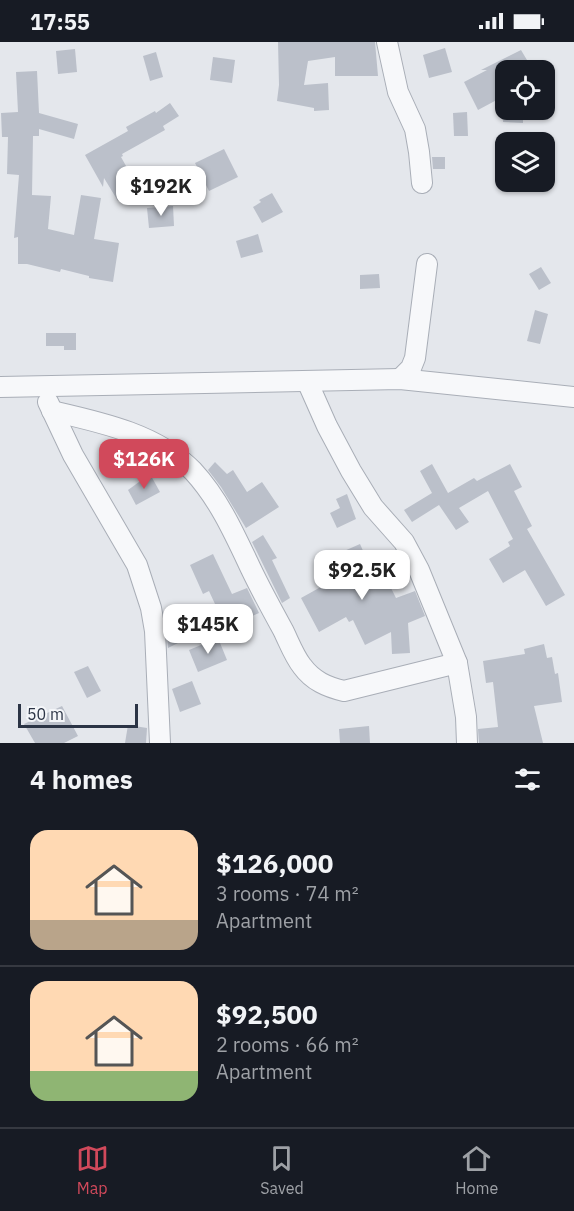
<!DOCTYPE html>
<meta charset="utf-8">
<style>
:root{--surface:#171b24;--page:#20242c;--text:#f1f3f6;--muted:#9ea1a6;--line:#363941;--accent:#d1495b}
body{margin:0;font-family:"IBM Plex Sans",sans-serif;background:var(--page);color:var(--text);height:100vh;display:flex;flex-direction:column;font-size:22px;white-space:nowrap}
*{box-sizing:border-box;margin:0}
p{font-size:20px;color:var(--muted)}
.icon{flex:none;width:33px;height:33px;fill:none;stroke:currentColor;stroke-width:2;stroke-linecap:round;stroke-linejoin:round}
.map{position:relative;height:701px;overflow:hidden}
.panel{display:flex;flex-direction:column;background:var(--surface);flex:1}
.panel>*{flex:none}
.controls{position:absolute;left:495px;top:18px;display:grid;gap:12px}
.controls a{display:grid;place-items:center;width:60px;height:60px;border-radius:12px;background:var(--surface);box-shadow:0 2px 4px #0004;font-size:30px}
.scale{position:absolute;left:18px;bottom:15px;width:120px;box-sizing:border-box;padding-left:6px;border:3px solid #2b3445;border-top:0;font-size:16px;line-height:21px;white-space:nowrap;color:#2b3445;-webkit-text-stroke:4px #f4f6f9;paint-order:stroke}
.price{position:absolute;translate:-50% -51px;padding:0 14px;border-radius:12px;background:#fff;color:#222;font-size:20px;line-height:39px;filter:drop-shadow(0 2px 3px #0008)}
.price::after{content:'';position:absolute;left:50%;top:36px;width:18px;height:14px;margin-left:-9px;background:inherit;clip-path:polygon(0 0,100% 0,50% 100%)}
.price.selected{background:var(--accent);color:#fff}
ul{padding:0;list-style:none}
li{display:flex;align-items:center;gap:18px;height:150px;padding:0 30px}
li+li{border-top:2px solid var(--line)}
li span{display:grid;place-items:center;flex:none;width:168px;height:120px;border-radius:18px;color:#555}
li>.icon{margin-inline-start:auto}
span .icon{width:72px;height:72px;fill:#fffc;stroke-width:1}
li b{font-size:26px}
h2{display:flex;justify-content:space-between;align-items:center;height:72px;padding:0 30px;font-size:26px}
.status{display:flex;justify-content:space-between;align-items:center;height:42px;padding:0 30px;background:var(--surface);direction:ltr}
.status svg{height:16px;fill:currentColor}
.tab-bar{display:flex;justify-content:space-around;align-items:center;height:84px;border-top:2px solid var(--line);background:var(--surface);font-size:16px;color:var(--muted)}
.tab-bar a{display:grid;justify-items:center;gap:3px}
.tab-bar .selected{color:var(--accent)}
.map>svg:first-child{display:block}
</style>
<div class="status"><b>17:55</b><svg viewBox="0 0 49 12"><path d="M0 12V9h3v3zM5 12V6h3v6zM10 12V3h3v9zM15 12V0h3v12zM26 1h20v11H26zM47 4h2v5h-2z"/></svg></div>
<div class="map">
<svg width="574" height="701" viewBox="0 0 574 701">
<rect width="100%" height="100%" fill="#e4e7ec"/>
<g fill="#bbc0ca">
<polygon points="278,0 375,0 378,34 335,34 335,15 308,19 304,43 328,41 329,68 314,69 314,66 277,59 279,43"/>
<polygon points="445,6 452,30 429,36 423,13"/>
<polygon points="75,7 77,30 58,32 56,9"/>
<polygon points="521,8 533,28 506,28 506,53 478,68 464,40 487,28 481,28"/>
<polygon points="156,10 163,35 150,39 143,14"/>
<polygon points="213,15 235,18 232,41 210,38"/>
<polygon points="37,29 39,71 78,82 74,97 39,87 39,94 33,94 32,153 51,154 48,187 74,193 81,153 101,156 94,197 119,201 113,240 89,236 89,234 61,227 60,230 27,222 18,222 18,195 14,196 19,133 7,132 8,95 2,95 1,71 18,70 16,30"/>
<polygon points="170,61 179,74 163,84 165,88 122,112 123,114 121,115 139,147 118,159 104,136 103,145 85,113 128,89 126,85 155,69 156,71"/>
<polygon points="504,68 523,68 523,81 503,80"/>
<polygon points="467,70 468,94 454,94 453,71"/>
<polygon points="224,107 238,135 209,149 195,121"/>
<polygon points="432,115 445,115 445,127 433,127"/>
<polygon points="272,151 283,170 262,181 253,165 261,160 259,158"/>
<polygon points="173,164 174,184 149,186 147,166"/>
<polygon points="258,192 263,210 241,216 236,199"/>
<polygon points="541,225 551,241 539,248 529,232"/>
<polygon points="379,232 380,246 360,247 360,233"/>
<polygon points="535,268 548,272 540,302 527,299"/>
<polygon points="46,291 76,291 76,308 64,308 64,304 46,304"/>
<polygon points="215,420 227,432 233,428 247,450 262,440 279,465 246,486 221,445 208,428"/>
<polygon points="432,422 448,451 474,436 477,439 510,422 522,445 514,449 532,484 527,487 565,553 546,564 525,528 503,541 489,517 510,504 508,500 513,497 488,449 459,466 469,480 456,488 439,463 412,480 404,468 432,451 420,429"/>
<polygon points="150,432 160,450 136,463 128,448"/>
<polygon points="347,452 356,477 337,486 330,471 340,466 336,457"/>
<polygon points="263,493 277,516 272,518 290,556 282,561 252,500"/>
<polygon points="360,502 373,531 376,530 383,543 388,540 396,556 415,549 425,574 408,581 410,611 392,612 391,590 365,603 353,578 349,580 346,575 319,590 301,556 328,541 317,521"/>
<polygon points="213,512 232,552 247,546 259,571 226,586 209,549 203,552 190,523"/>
<polygon points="172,582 180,600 168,606 166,585"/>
<polygon points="218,596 227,618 198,630 189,608"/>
<polygon points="544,602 547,616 552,615 555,632 558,631 562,660 534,664 543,701 479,701 478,687 498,685 493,640 486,641 483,619 525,612 524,607"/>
<polygon points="88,624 101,649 87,656 74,630"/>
<polygon points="192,639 201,662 180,670 172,647"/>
<polygon points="62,664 78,694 64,701 35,701 24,682"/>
<polygon points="128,683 147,686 146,701 125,701"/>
<polygon points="369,684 370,701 340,701 339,687"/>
</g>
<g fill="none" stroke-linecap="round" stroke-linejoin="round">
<defs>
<g id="minor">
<polyline points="387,0 398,50 415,87 419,110 422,141"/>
<polyline points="400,337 411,326 415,316 427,222"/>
<polyline points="307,339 327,384 351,429 373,465 404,500 419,528 457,621 466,675 467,701"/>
<polyline points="0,345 400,337 574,355"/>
<polyline points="48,360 73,413 137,523 151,566 155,589 160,701"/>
<path d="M52,369c48,11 105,23 141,60 26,28 42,64 58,98 10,21 21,41 32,61 6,12 11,26 19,36 11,15 25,21 42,25l113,-28"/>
</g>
</defs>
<use href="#minor" stroke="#a9aeb7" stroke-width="22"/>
<use href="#minor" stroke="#f7f8fa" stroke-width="20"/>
</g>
</svg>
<div class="controls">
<a><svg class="icon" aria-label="locate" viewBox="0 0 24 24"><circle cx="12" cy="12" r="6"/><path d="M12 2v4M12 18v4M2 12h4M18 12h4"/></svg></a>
<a><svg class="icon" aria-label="layers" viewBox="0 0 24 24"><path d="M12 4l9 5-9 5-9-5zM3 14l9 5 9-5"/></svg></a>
</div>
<div class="scale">50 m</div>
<b class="price" style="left:161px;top:175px">$192K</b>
<b class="price selected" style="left:144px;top:448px">$126K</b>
<b class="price" style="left:362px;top:559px">$92.5K</b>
<b class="price" style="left:208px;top:613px">$145K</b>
</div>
<section class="panel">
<h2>4 homes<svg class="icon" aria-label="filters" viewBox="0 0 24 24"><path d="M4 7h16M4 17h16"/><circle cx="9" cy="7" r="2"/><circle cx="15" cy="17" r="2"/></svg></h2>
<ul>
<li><span style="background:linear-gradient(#ffd9b3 75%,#b9a48a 0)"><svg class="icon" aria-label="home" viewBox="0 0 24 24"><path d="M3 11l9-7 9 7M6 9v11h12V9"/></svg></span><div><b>$126,000</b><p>3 rooms · 74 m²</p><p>Apartment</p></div></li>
<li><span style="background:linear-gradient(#ffd9b3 75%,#8fb573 0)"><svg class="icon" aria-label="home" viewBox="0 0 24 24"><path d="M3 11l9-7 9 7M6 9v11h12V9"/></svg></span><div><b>$92,500</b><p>2 rooms · 66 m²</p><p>Apartment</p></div></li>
</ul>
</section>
<nav class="tab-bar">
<a class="selected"><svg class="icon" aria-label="map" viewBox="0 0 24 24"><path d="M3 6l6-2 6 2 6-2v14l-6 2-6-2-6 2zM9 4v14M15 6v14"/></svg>Map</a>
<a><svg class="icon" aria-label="saved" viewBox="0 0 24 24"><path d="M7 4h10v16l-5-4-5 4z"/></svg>Saved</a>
<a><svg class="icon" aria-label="home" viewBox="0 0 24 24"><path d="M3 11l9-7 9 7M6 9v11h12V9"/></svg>Home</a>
</nav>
